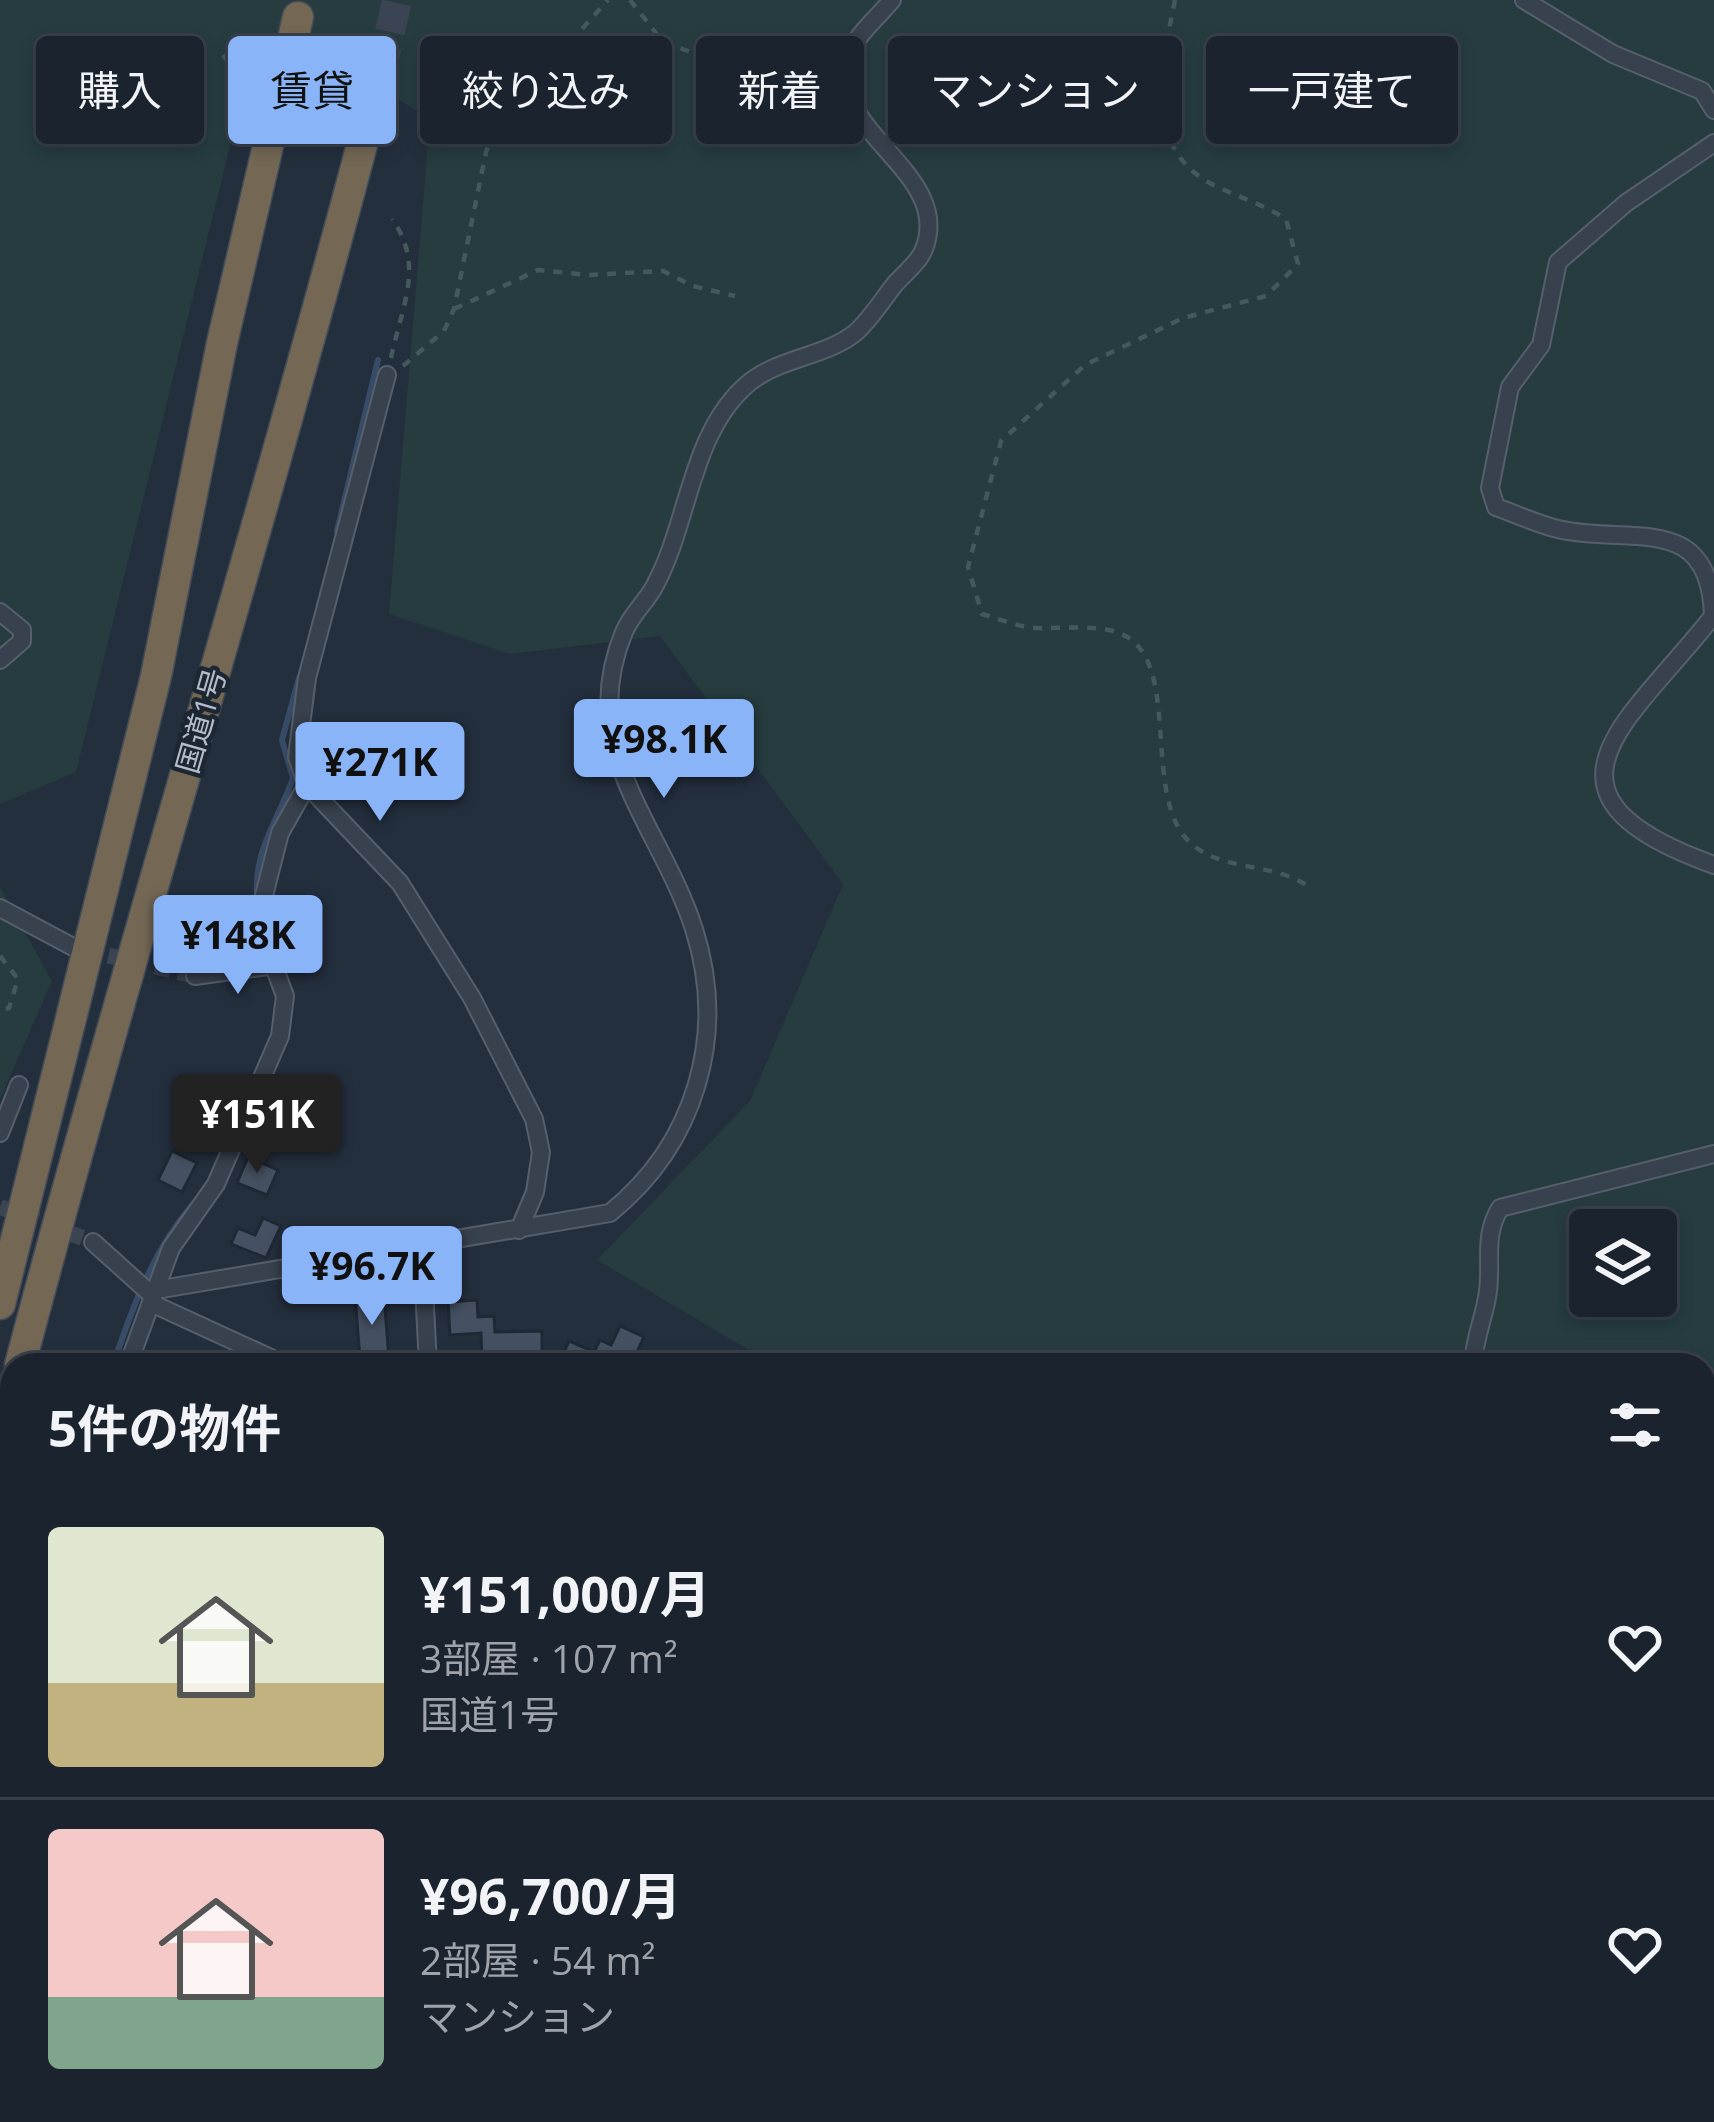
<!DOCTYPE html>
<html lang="ja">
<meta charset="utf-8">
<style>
:root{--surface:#1b232e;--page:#282f3a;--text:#f1f3f6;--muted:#a0a4aa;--line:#39404a;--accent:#8ab4f8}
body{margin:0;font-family:"Open Sans","Noto Sans JP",sans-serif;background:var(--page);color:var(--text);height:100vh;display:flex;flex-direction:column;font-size:45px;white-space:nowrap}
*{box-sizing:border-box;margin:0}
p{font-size:39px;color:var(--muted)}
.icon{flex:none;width:66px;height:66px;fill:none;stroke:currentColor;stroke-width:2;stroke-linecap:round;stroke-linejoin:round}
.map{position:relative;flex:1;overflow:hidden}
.details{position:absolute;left:0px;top:1353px;width:1716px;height:771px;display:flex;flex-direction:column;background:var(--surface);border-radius:36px 36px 0 0;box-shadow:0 6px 18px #0003,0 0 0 3px var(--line)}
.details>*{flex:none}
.guide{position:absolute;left:36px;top:36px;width:1644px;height:108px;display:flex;gap:24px}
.controls{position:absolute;left:1569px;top:1209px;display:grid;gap:24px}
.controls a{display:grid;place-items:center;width:108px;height:108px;border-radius:12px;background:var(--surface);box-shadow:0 6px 18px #0003,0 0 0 3px var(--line);font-size:60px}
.price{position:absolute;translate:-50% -102px;padding:0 27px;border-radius:12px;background:var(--accent);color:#111;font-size:39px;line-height:78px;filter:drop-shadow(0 3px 6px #0008)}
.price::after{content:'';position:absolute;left:50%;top:72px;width:36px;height:27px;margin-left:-18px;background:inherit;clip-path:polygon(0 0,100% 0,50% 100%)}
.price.on{background:#222;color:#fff}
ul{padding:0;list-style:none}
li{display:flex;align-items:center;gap:36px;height:300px;padding:0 48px}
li+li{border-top:3px solid var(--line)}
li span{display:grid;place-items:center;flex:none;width:336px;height:240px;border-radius:12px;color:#555}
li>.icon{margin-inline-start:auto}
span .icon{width:144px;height:144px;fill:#fffc;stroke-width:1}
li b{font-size:51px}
h2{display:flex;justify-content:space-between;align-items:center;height:144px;padding:0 48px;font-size:51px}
.chip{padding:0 42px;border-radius:12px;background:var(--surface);box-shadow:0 6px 18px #0003,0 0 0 3px var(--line);font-size:42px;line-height:108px}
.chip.on{background:var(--accent);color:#111}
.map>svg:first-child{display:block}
</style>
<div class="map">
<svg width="1714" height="2122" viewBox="0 0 1714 2122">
<rect width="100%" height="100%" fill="#242f3e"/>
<g fill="#263c3f" fill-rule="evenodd">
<path d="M0,0h1714v2122h-537l1,-8 -4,8h-410l-9,-10h949v-747h-930l-177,-105 153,-159 93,-217 -183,-248 -150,18 -121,-40 41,-495 -80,-50 -117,65 -157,638 -76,32zM1590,1230h66v66h-66z"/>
<polygon points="0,887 52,981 0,1099"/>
</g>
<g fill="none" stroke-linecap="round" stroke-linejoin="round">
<g stroke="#394c67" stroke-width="6">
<polyline points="337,531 378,360"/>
<path d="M257,892c-2,-45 22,-73 36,-114l-11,-38 17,-62"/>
<polyline points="254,917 253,941 263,961"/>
<path d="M113,1365c20,-59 39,-113 80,-161"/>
<polyline points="0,1750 12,1706"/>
</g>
</g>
<g fill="#455162" stroke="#1f2835" stroke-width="3">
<polygon points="172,1151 197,1163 182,1192 158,1180"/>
<polygon points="248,1157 278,1170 267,1195 237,1183"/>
<polygon points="263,1218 281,1226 266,1258 231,1244 238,1228 255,1235"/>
<polygon points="355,1296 384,1296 389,1359 360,1359"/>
<polygon points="477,1300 478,1317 494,1316 495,1332 542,1331 542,1357 482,1365 481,1333 450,1335 448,1302"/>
<polygon points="620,1326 644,1337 631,1365 558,1365 569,1341 594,1352 600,1340 611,1345"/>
</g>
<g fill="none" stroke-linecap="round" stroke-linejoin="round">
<g stroke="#3a4453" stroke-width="16" stroke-dasharray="16 8" stroke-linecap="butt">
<polyline points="85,950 195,976"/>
<polyline points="0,1207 93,1242"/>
</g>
<polyline stroke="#3a4453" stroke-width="30" stroke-dasharray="30 15" stroke-linecap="butt" points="380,76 397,0"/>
<defs>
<g id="street">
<polyline points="1524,0 1613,54 1702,91 1714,110"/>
<path d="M1714,143l-88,60 -68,59 -17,83 -31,42 -20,101 6,19c20,7 41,17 62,22 71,17 152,-19 155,87 -83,106 -197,178 1,249"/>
<polyline points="387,375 307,678 297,757 307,785 400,883 472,998 534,1119 541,1152 535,1192 519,1230"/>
<polyline points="0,612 22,630 22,641 0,660"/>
<polyline points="0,908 73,947"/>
<polyline points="195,976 276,965"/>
<polyline points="0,1133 19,1085"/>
<polyline points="93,1242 153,1296"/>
<polyline points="422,1248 428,1365"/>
<path d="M156,1290l454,-77c85,-69 118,-177 84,-284 -34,-105 -119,-179 -70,-297 7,-17 22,-30 30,-45 34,-61 36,-148 88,-198 32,-32 80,-30 113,-56 15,-13 28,-34 40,-49 9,-10 25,-23 29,-35 30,-77 -98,-116 -76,-192 5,-19 31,-41 44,-57"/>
<polyline points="151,1303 286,1365"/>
<polyline points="128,1365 171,1248 216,1184 280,1036 285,996 263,937 260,911 280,833 307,785"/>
<path d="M1473,1365c1,-27 12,-49 15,-74 4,-32 -5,-54 12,-83l214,-54"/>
<polyline points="1704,1529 1714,1547"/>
<polyline points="0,1793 12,1749"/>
<polyline points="1704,1872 1714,1866"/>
<polyline points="1704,1935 1714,1933"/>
<polyline points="121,2122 124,2112"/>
<polyline points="346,2122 360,2112"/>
<polyline points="967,2122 969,2112"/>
<polyline points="1196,2122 1203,2112"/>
<polyline points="1450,2122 1452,2112"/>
</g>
<g id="highway">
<polyline points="0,1304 156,676 222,343 298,17"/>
<path d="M20,1365c114,-431 248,-857 360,-1289"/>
<polyline points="0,1443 12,1397"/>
</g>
</defs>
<use href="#street" stroke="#565f6c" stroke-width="20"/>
<use href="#highway" stroke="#434c59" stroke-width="33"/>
<g stroke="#44595c" stroke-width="4.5" stroke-dasharray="9 9" stroke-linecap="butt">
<polyline points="630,0 663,42 777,83"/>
<path d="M1175,0c-13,63 -33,144 33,182 26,14 53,21 78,37l12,45 -32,32 -83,22 -98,47 -84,76 -33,126 14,47c18,5 36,13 54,14 25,1 60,-4 83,5 63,23 24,151 65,203 31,38 88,24 125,51"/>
<polyline points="223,55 245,83"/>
<polyline points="454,309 538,270 589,275 663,271 693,286 735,296"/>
<path d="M391,358c11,-53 34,-93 1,-139"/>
<polyline points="403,366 444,331 454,309 486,152 501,119 608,0"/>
<polyline points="0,956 18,979 9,1008 0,1010"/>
</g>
<use href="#street" stroke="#38414e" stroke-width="16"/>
<use href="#highway" stroke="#746855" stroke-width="30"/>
</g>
<g text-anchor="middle" stroke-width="9" stroke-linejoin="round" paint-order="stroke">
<g font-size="30" fill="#b4bcc9" stroke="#1d2633">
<text transform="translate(202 721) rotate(-74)" y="10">国道1号</text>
</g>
</g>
</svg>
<div class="controls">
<a><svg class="icon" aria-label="layers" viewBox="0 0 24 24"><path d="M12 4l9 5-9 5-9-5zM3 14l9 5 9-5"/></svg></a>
</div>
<b class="price" style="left:664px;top:801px">¥98.1K</b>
<b class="price" style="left:380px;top:824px">¥271K</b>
<b class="price" style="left:238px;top:997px">¥148K</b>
<b class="price on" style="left:257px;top:1176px">¥151K</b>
<b class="price" style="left:372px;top:1328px">¥96.7K</b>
<div class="guide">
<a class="chip">購入</a>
<a class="chip on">賃貸</a>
<a class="chip">絞り込み</a>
<a class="chip">新着</a>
<a class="chip">マンション</a>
<a class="chip">一戸建て</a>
</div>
<section class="details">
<h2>5件の物件<svg class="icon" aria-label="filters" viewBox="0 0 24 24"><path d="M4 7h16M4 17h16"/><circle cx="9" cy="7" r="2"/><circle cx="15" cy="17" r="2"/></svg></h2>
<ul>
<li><span style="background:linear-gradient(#dfe7d0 65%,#c2b280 0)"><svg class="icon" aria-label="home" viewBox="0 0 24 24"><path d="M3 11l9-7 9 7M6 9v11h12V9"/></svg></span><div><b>¥151,000/月</b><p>3部屋 · 107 m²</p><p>国道1号</p></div><svg class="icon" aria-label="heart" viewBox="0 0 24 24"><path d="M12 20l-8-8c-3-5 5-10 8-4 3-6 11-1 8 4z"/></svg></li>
<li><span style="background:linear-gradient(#f6c9c9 70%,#7fa58c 0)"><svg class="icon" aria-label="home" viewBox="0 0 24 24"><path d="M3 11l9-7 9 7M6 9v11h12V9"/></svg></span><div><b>¥96,700/月</b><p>2部屋 · 54 m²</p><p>マンション</p></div><svg class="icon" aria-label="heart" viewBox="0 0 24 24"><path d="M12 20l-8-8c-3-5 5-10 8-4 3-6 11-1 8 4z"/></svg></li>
</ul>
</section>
</div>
